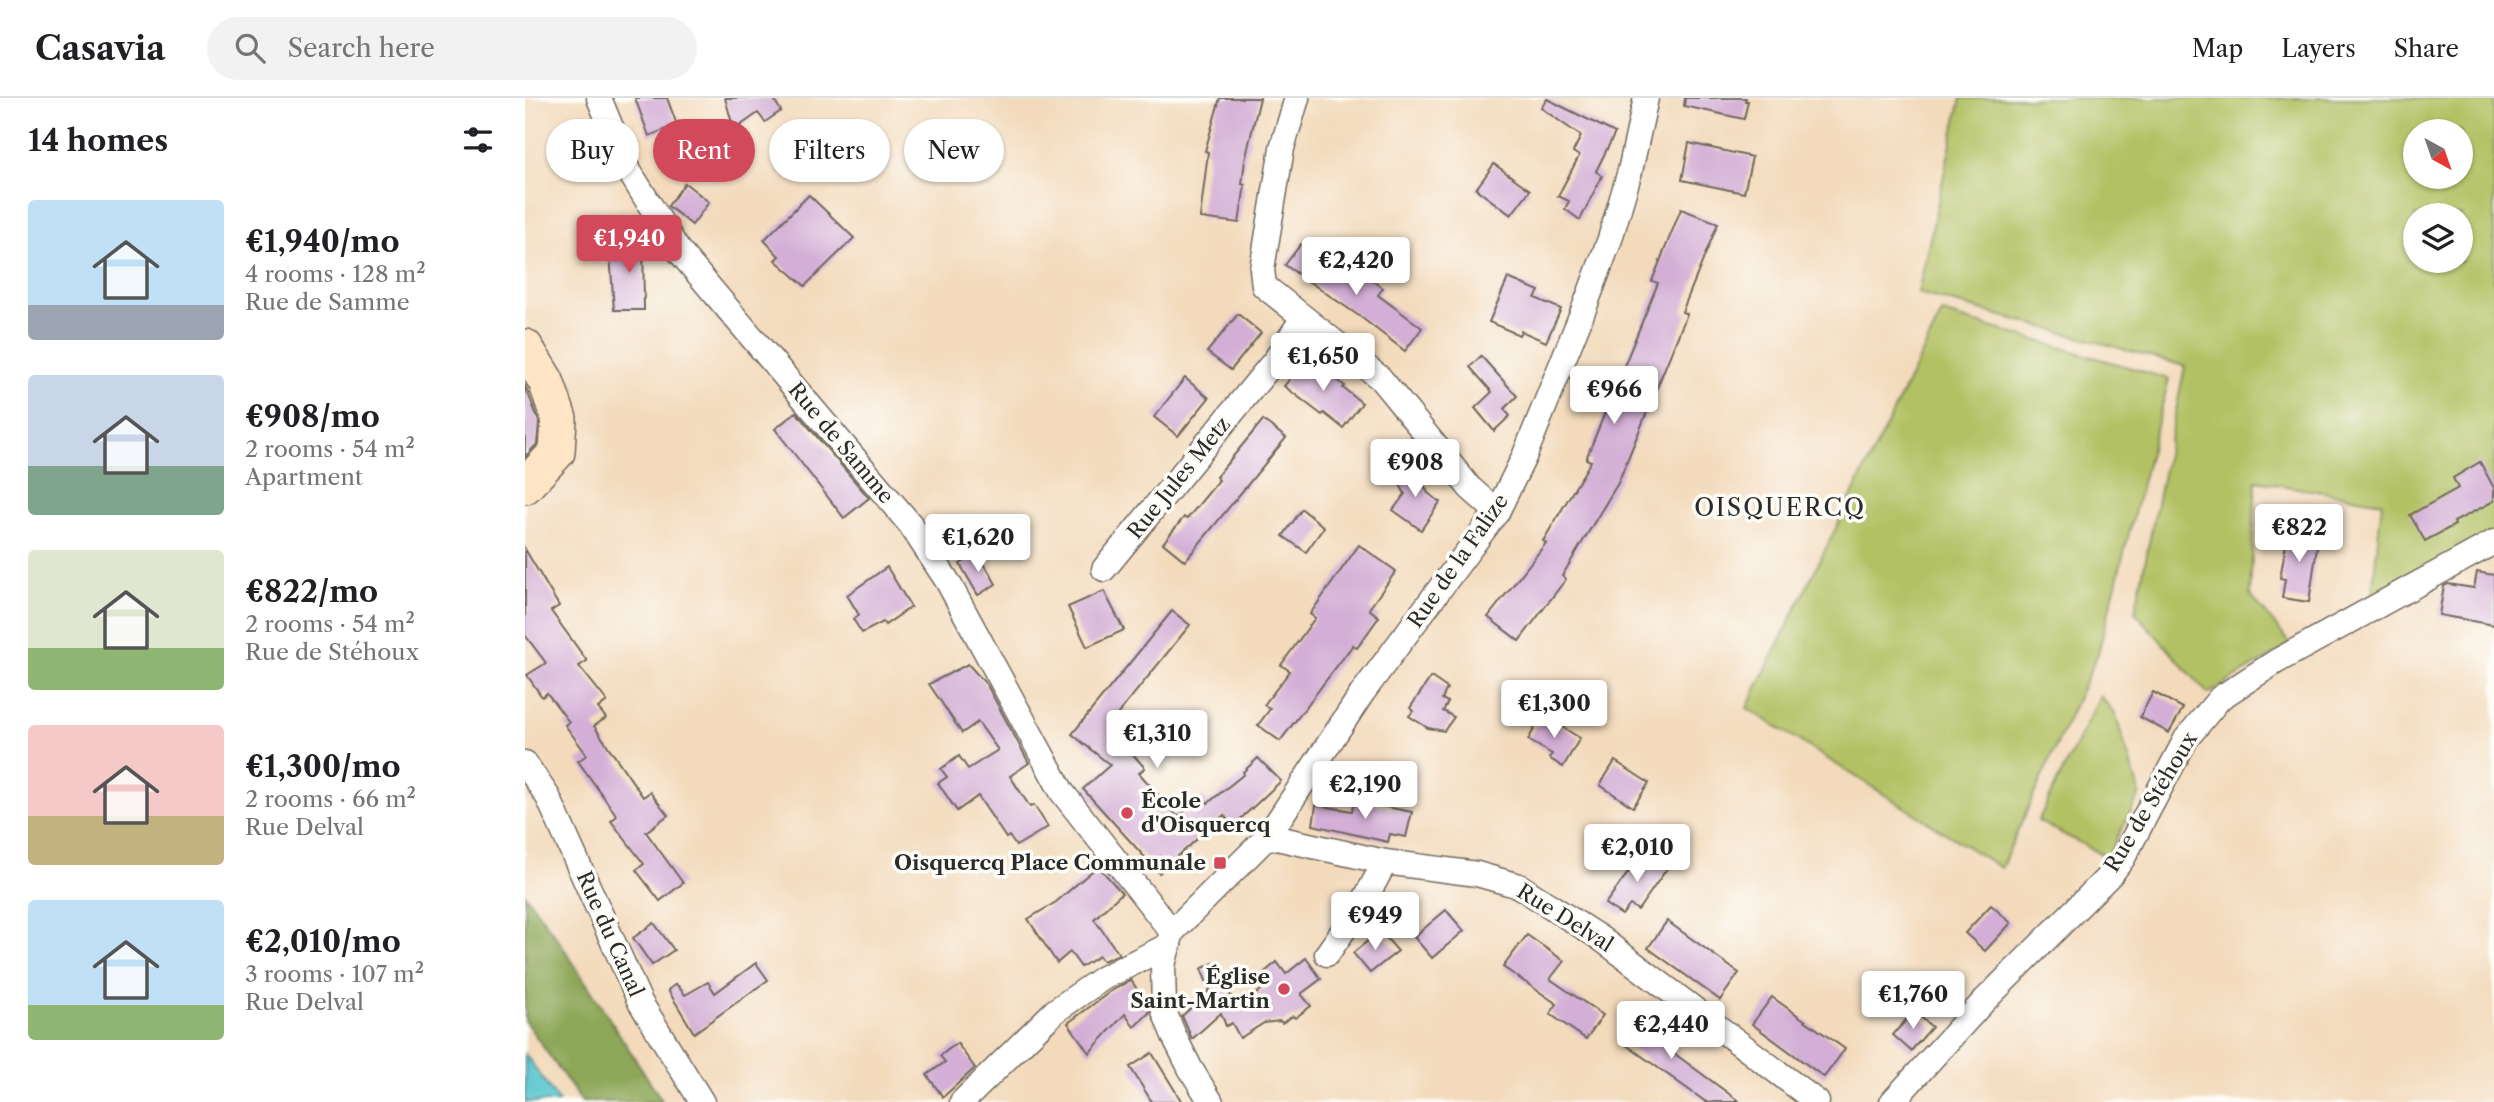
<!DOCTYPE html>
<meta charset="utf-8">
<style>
:root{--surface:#fff;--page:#f2f2f2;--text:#202124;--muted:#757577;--line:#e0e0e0;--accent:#d1495b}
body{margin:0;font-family:"Libre Caslon Text",serif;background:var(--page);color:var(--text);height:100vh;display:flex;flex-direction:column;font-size:26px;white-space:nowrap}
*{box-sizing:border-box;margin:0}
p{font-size:23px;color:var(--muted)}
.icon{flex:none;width:38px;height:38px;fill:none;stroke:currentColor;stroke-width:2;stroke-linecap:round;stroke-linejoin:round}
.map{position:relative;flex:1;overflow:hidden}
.drawer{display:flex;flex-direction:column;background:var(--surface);width:525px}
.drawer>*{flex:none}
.banner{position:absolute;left:21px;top:21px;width:665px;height:63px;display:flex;gap:14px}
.needle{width:46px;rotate:140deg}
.buttons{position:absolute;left:1878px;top:21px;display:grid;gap:14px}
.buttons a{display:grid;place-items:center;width:70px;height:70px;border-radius:50%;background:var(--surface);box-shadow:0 2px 5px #0004;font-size:35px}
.price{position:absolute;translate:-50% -60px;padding:0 16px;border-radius:7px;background:#fff;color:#222;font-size:23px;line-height:46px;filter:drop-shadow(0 2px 4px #0008)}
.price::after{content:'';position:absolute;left:50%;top:42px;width:21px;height:16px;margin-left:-10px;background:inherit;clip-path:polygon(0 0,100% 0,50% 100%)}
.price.on{background:var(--accent);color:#fff}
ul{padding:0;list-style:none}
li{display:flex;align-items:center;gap:21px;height:175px;padding:0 28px}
li span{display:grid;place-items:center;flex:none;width:196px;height:140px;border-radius:7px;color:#555}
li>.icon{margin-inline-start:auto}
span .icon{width:84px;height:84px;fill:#fffc;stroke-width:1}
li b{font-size:30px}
h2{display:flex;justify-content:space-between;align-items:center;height:84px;padding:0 28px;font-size:30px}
.pill{padding:0 24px;border-radius:32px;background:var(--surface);box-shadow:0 2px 5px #0004;font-size:24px;line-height:63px}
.pill.on{background:var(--accent);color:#fff}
header{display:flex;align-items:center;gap:42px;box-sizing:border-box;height:98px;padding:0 35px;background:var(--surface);border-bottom:2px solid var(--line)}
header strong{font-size:33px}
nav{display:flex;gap:38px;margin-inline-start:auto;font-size:24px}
.search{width:490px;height:63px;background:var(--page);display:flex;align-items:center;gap:18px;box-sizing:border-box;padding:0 24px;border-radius:38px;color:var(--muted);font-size:26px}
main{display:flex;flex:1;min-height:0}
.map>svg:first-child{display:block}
</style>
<header>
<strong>Casavia</strong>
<div class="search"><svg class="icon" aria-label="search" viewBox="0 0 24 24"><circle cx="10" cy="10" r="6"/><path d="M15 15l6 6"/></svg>Search here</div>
<nav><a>Map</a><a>Layers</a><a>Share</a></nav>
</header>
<main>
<section class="drawer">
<h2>14 homes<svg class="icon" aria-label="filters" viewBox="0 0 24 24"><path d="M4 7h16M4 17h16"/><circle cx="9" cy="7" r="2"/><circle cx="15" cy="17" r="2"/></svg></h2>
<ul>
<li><span style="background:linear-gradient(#bfe0f5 75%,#9aa5b1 0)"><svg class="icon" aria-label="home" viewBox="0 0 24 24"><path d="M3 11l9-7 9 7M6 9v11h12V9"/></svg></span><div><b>€1,940/mo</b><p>4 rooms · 128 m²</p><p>Rue de Samme</p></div></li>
<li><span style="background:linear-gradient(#c9d6e8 65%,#7fa58c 0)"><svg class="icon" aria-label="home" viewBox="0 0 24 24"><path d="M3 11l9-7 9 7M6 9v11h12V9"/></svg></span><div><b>€908/mo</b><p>2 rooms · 54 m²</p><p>Apartment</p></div></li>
<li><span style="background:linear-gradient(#dfe7d0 70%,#8fb573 0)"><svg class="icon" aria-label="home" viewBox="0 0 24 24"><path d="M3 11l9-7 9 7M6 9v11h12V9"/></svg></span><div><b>€822/mo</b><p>2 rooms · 54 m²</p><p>Rue de Stéhoux</p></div></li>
<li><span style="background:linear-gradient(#f6c9c9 65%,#c2b280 0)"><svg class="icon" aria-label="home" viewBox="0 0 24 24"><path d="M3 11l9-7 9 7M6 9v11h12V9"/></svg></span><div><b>€1,300/mo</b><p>2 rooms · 66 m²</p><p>Rue Delval</p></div></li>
<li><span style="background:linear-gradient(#bfe0f5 75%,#8fb573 0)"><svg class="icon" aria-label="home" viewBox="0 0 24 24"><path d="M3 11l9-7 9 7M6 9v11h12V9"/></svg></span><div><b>€2,010/mo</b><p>3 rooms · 107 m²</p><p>Rue Delval</p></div></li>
</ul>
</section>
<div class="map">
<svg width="1969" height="1004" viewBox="0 0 1969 1004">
<rect width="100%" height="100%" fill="#fdfcf7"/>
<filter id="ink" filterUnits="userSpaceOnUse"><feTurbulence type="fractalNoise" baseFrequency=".0143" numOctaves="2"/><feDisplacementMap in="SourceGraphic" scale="14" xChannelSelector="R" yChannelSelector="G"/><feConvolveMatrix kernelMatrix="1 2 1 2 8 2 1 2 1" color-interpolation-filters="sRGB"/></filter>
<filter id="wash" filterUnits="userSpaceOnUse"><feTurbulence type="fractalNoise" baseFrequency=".00686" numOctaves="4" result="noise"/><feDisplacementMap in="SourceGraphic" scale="28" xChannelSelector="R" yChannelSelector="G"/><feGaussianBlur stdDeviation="1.57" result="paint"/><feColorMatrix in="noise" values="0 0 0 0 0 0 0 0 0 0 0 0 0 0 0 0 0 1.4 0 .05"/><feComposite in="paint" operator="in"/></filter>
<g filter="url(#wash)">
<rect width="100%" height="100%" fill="#f3dabb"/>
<g fill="#b2c163" stroke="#6e7647" stroke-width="2" fill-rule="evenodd">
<path d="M1436,0h533v434l-123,70 11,-100 -126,-21 -6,114 41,49 -83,50 -73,-82 50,-246 -267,-73zM1890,33h46v46h-46zM1890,117h46v46h-46z"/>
<polygon points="1417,215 1644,281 1573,555 1476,770 1222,610"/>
<polygon points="1575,598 1590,616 1615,696 1582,759 1513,723"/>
</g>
<polygon fill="#8da759" stroke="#5c6942" stroke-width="2" points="0,796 36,846 138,1004 57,1004 0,923"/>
<polygon fill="#57c4cf" stroke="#41787d" stroke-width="2" points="0,956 34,1004 0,1004"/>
<g id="blocks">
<g fill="#d3aed6">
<polygon points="110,0 142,0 152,27 124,38"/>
<polygon points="200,0 255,0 250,3 256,13 240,24 233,15 209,32"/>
<polygon points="695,0 735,0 720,62 717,86 720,87 714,125 675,120 683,54 680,53"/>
<polygon points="1160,0 1221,0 1220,3 1223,3 1219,21 1159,8"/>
<polygon points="1022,1 1090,35 1071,73 1077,78 1055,122 1040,111 1044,103 1033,98 1054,58 1048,54 1056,38 1016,10"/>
<polygon points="1164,45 1227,59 1219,95 1157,82"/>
<polygon points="969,66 1005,92 986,117 951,91"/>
<polygon points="160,85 184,104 167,127 143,108"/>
<polygon points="284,97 329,140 280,188 250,162 254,158 239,142"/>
<polygon points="1156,111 1193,125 1157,214 1162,216 1093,385 1037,478 1041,481 994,543 963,519 1021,445 1018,443 1066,363 1061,361 1133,185 1127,183"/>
<polygon points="118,135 119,212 89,212 85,156 98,156 98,137"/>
<polygon points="776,146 832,185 838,176 858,190 853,197 897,230 880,253 837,220 760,167"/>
<polygon points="983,180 1014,193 1010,200 1036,211 1021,244 996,233 994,237 964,224"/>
<polygon points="713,216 736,235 706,272 682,254"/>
<polygon points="956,258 992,298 979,311 985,318 969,333 950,310 967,294 945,269"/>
<polygon points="783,259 820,288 818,290 837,305 818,330 799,315 797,317 759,288"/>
<polygon points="660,280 684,300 653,338 629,319"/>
<polygon points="0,287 14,324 12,346 0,359"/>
<polygon points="271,314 344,400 319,420 250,331"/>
<polygon points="738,322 761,340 660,463 638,445 659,419 662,421 694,382 691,379"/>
<polygon points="1955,364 1969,390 1969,403 1929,424 1930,427 1900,443 1885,417 1933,390 1928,380"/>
<polygon points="889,368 903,395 915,404 896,432 868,412 880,396 870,377"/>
<polygon points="777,411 799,429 781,454 758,438"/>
<polygon points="1764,429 1794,435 1784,504 1757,500 1760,481 1755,480"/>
<polygon points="834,447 871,473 844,511 854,519 832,550 828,547 755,643 733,627 745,611 739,607 765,573 756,567 790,520 785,516"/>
<polygon points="0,451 34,508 26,513 62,563 54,568 82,603 73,610 81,620 69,628 118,699 125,694 143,717 121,734 158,785 135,803 111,772 119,766 86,723 92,718 53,663 62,657 40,627 44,624 22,595 17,599 2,577 21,565 0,537"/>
<polygon points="453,455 471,486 453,497 435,466"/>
<polygon points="362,469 386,509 360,527 358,524 337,535 328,521 334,517 322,497"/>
<polygon points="1952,474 1969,477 1969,527 1914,517 1919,488 1923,486 1949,490"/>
<polygon points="579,493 599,532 562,549 543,509"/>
<polygon points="647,513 665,527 583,628 620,670 614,675 653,719 677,698 683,705 719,676 718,674 733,660 756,683 708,728 699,717 634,775 558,691 585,667 547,636"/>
<polygon points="443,566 462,587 504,665 485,678 505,709 509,707 523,729 491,748 484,738 481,740 453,698 432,713 413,685 422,679 416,671 434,658 443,671 473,652 453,624 437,635 404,586"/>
<polygon points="906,579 922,590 917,601 923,604 918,613 929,619 919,633 903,630 884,618 888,613 885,610"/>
<polygon points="1628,594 1658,610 1644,635 1615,619"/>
<polygon points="1017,617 1055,640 1038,669 1024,660 1027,656 1003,642"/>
<polygon points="1090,663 1124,685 1108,709 1075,687"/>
<polygon points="830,703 887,714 881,739 865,736 863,744 788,727 791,707 827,713"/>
<polygon points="1120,752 1143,769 1113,812 1105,807 1097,817 1080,806"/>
<polygon points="573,768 597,795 569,821 594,856 578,863 574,858 556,869 545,854 532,865 503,821 531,804"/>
<polygon points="1466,807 1486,825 1460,853 1440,835"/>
<polygon points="921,812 939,833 907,860 889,839"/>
<polygon points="1142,823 1214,875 1195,902 1123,850"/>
<polygon points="129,825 149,852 127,867 108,840"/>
<polygon points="855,833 873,853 845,875 828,855"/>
<polygon points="1002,837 1039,863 1025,881 1078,917 1061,941 1025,916 1032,906 978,869"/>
<polygon points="781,860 796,881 776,896 786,908 770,920 768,918 757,925 755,923 739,925 715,940 707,925 701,928 696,915 667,941 657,918 685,892 676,871 688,865 713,911 742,887 735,878 752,864 761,876"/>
<polygon points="231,865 243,882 169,935 143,892 151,886 160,897 183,884 190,895"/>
<polygon points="606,882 624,910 624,915 609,929 600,916 564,955 543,925 586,893"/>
<polygon points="1247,899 1320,951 1299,979 1227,926"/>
<polygon points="1389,913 1407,929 1386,953 1368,937"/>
<polygon points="1111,917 1151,946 1146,953 1215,1004 1181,1004 1093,941"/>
<polygon points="432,945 450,970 418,999 402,977 420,964 415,958"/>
<polygon points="627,955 657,1004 627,1004 605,969"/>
</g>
</g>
</g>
<g filter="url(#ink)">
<use href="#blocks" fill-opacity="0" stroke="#71685d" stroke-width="2"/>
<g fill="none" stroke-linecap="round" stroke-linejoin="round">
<defs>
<g id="street">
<polyline points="74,0 104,73 153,152 385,426 423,484 537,694 647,834"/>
<polyline points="772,0 757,50 737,171 739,188 855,280 945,390 972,414"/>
<polyline points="579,471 751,261 778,220"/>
<polyline points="0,665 23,699 115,904 177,1004"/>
<polyline points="743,738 860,764 952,776 994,788 1075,840 1292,1004"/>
<polyline points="802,856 839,803 860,764"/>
<polyline points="437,1004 530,913 578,880 644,847"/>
<polyline points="686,1004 665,970 649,938 639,913 638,867 647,834 743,738 838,594 972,414 999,359 1060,208 1085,141 1105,73 1121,0"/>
<polyline points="1367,1004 1459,903 1586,776 1598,760 1661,641 1695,600 1752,563 1969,444"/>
</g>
<polyline id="secondary" points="0,249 21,283 34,321 32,354 0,388"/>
</defs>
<use href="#street" stroke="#71685d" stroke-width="27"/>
<use href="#secondary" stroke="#71685d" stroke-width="38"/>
<use href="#street" stroke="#fff" stroke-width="24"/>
<use href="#secondary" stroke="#fde5c5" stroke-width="35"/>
</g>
</g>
<g fill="#d1495b" stroke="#fdfcf7" stroke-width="2.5">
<circle cx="602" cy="715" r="7"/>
<rect x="688" y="758" width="14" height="14" rx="3.5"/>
<circle cx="759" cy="891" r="7"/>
</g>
<g text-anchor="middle" stroke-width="7" stroke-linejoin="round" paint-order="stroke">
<g font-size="21" fill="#2b2b2b" stroke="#fdfcf7">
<text transform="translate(316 345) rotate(50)" y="7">Rue de Samme</text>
<text transform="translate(654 380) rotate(-51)" y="7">Rue Jules Metz</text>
<text transform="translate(933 463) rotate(-55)" y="7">Rue de la Falize</text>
<text transform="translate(1626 704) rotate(-59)" y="7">Rue de Stéhoux</text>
<text transform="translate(1040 820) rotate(32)" y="7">Rue Delval</text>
<text transform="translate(85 836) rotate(66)" y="7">Rue du Canal</text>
</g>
<g font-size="21" font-weight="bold" fill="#2b2b2b" stroke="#fdfcf7" text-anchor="end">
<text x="616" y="710" text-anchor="start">École<tspan x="616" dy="24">d'Oisquercq</tspan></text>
<text x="681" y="772">Oisquercq Place Communale</text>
<text x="745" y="886">Église<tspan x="745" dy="24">Saint-Martin</tspan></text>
</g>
<g font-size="24" letter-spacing="2" fill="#2b2b2b" stroke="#fdfcf7">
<text x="1255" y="418">OISQUERCQ</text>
</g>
</g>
</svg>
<div class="buttons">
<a><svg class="needle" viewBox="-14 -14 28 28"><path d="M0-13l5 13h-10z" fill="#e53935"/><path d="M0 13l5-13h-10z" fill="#757577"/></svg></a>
<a><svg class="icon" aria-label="layers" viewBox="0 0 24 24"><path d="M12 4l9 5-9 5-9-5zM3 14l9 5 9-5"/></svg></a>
</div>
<b class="price on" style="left:104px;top:177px">€1,940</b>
<b class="price" style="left:831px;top:199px">€2,420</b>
<b class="price" style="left:798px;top:295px">€1,650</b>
<b class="price" style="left:1089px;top:328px">€966</b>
<b class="price" style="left:890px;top:401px">€908</b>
<b class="price" style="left:1774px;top:466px">€822</b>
<b class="price" style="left:453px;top:476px">€1,620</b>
<b class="price" style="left:1029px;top:642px">€1,300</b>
<b class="price" style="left:632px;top:672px">€1,310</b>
<b class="price" style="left:840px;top:723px">€2,190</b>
<b class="price" style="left:1112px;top:786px">€2,010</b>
<b class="price" style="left:850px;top:854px">€949</b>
<b class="price" style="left:1388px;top:933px">€1,760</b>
<b class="price" style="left:1146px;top:963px">€2,440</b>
<div class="banner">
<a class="pill">Buy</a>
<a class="pill on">Rent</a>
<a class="pill">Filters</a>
<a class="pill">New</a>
</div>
</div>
</main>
